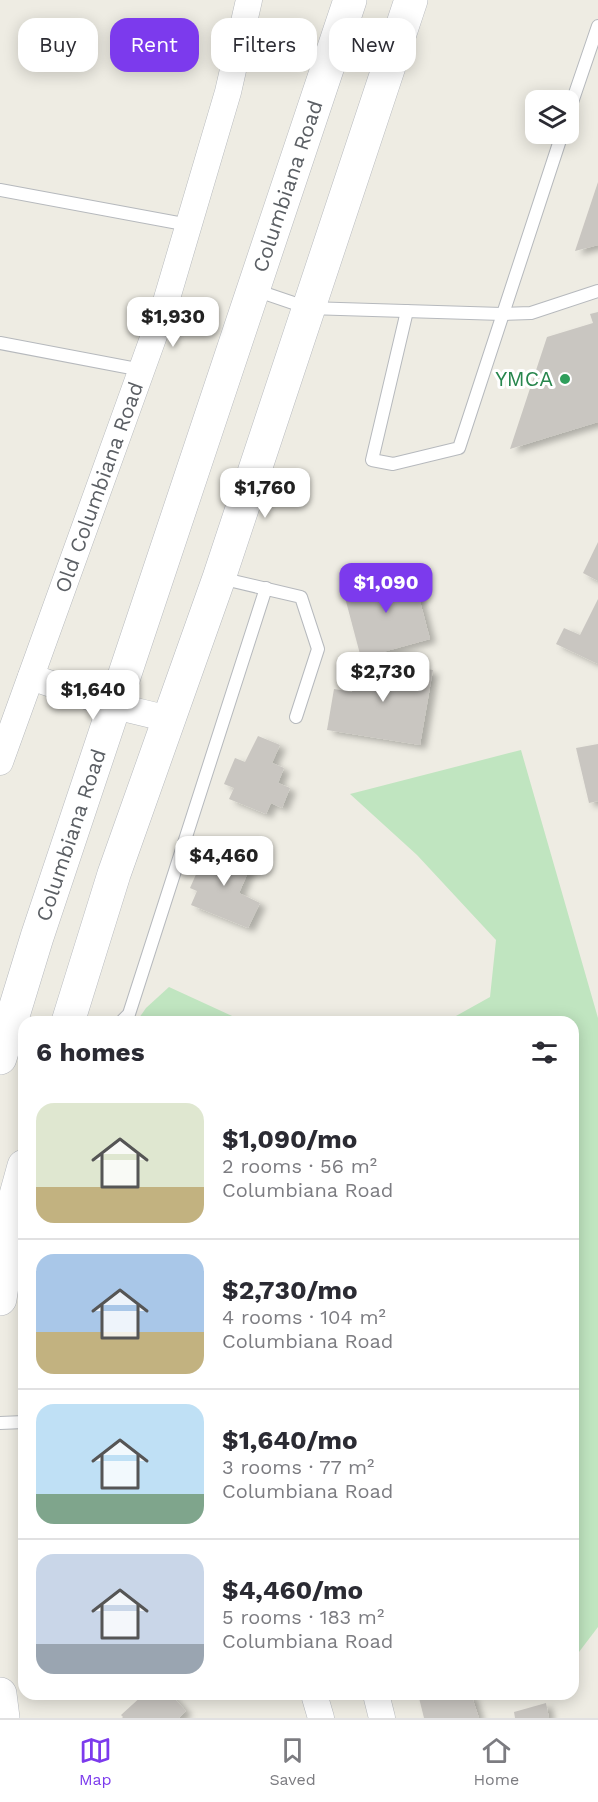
<!DOCTYPE html>
<meta charset="utf-8">
<style>
:root{--surface:#fff;--page:#f2f2f3;--text:#2b2b33;--muted:#7c7c81;--line:#e1e1e2;--accent:#7c3aed}
body{margin:0;font-family:"Work Sans",sans-serif;background:var(--page);color:var(--text);height:100vh;display:flex;flex-direction:column;font-size:22px;white-space:nowrap}
*{box-sizing:border-box;margin:0}
p{font-size:20px;color:var(--muted)}
.icon{flex:none;width:33px;height:33px;fill:none;stroke:currentColor;stroke-width:2;stroke-linecap:round;stroke-linejoin:round}
.map{position:relative;flex:1;overflow:hidden}
.side{position:absolute;left:18px;top:1016px;width:561px;height:684px;display:flex;flex-direction:column;background:var(--surface);border-radius:18px;box-shadow:0 3px 15px #0003}
.side>*{flex:none}
.banner{position:absolute;left:18px;top:18px;width:562px;height:54px;display:flex;gap:12px}
.controls{position:absolute;left:525px;top:90px;display:grid;gap:12px}
.controls a{display:grid;place-items:center;width:54px;height:54px;border-radius:12px;background:var(--surface);box-shadow:0 3px 15px #0003;font-size:30px}
.price{position:absolute;translate:-50% -51px;padding:0 14px;border-radius:12px;background:#fff;color:#222;font-size:20px;line-height:39px;filter:drop-shadow(0 2px 3px #0008)}
.price::after{content:'';position:absolute;left:50%;top:36px;width:18px;height:14px;margin-left:-9px;background:inherit;clip-path:polygon(0 0,100% 0,50% 100%)}
.price.selected{background:var(--accent);color:#fff}
ul{padding:0;list-style:none}
li{display:flex;align-items:center;gap:18px;height:150px;padding:0 18px}
li+li{border-top:2px solid var(--line)}
li span{display:grid;place-items:center;flex:none;width:168px;height:120px;border-radius:18px;color:#555}
li>.icon{margin-inline-start:auto}
span .icon{width:72px;height:72px;fill:#fffc;stroke-width:1}
li b{font-size:26px}
h2{display:flex;justify-content:space-between;align-items:center;height:72px;padding:0 18px;font-size:26px}
.chip{padding:0 21px;border-radius:18px;background:var(--surface);box-shadow:0 3px 15px #0003;font-size:21px;line-height:54px}
.chip.selected{background:var(--accent);color:#fff}
.menu{display:flex;justify-content:space-around;align-items:center;height:84px;border-top:2px solid var(--line);background:var(--surface);font-size:16px;color:var(--muted)}
.menu a{display:grid;justify-items:center;gap:3px}
.menu .selected{color:var(--accent)}
.map>svg:first-child{display:block}
</style>
<div class="map">
<svg width="598" height="1718" viewBox="0 0 598 1718">
<defs>
<filter id="shadow"><feDropShadow dx="6" dy="4" stdDeviation="3" flood-color="#0004"/></filter>
</defs>
<rect width="100%" height="100%" fill="#eeece3"/>
<g fill="#c0e5c0">
<polygon points="521,750 598,1018 598,1627 579,1652 573,1655 573,1022 447,1021 490,997 496,940 417,855 350,794"/>
<polygon points="169,987 243,1021 137,1021 146,1008"/>
</g>
<g fill="#c9c6c1" filter="url(#shadow)">
<polygon points="598,182 598,245 575,251"/>
<polygon points="598,312 598,422 510,449 547,337 593,323 590,314"/>
<polygon points="598,542 598,581 583,573"/>
<polygon points="412,571 430,639 361,658 343,590"/>
<polygon points="598,599 598,664 556,644 564,628 580,635"/>
<polygon points="358,658 433,670 420,745 327,730 334,689 352,692"/>
<polygon points="258,736 280,745 272,763 284,768 278,783 290,788 282,808 271,803 266,814 229,799 234,788 224,784 235,758 245,762"/>
<polygon points="598,744 598,801 589,803 576,748"/>
<polygon points="216,845 253,861 239,893 260,903 248,928 191,905 197,891 190,888 205,854 211,856"/>
<polygon points="144,1694 170,1694 186,1711 179,1718 122,1718 123,1717 121,1715"/>
<polygon points="418,1694 471,1694 479,1718 424,1718"/>
<polygon points="546,1703 549,1718 515,1718 514,1712"/>
</g>
<g fill="none" stroke-linecap="round" stroke-linejoin="round">
<defs>
<g id="service">
<polyline points="568,114 598,26"/>
<polyline points="0,190 189,225"/>
<polyline points="255,290 308,308 502,314 531,313 598,291"/>
<polyline points="407,311 372,460 393,464 459,448 562,134"/>
<polyline points="0,343 142,370"/>
<polyline points="220,578 301,597 318,649 296,717"/>
<polyline points="121,1022 129,1014 266,588"/>
<polyline points="0,1423 24,1422"/>
</g>
<g id="minor">
<polyline points="31,677 115,706 169,719"/>
<path id="s1" d="M0,762l165,-457 63,-213 21,-92"/>
<polyline points="314,1694 321,1718"/>
<polyline points="376,1694 382,1718"/>
</g>
<g id="secondary">
<polyline points="68,1022 114,874 219,578 411,0"/>
<path id="s2" d="M0,1058l37,-121 313,-937"/>
<polyline points="0,1299 16,1195 24,1166"/>
<polyline points="0,1694 3,1718"/>
</g>
</defs>
<use href="#service" stroke="#b6b9bd" stroke-width="14"/>
<use href="#minor" stroke="#b6b9bd" stroke-width="27"/>
<use href="#secondary" stroke="#b7babf" stroke-width="34"/>
<use href="#service" stroke="#fff" stroke-width="12"/>
<use href="#minor" stroke="#fff" stroke-width="26"/>
<use href="#secondary" stroke="#fff" stroke-width="33"/>
</g>
<circle fill="#2e9e5b" stroke="#fff" stroke-width="2" cx="565" cy="379" r="6"/>
<g text-anchor="middle" stroke-width="6" stroke-linejoin="round" paint-order="stroke">
<g font-size="21" fill="#5b5f64" stroke="#fff">
<text dy="7" stroke="none"><textPath href="#s2" startOffset="918">Columbiana Road</textPath></text>
<text dy="7" stroke="none"><textPath href="#s1" startOffset="292">Old Columbiana Road</textPath></text>
<text dy="7" stroke="none"><textPath href="#s2" startOffset="234">Columbiana Road</textPath></text>
</g>
<g font-size="21" fill="#27864d" stroke="#fff" text-anchor="end">
<text x="553" y="386">YMCA</text>
</g>
</g>
</svg>
<div class="controls">
<a><svg class="icon" aria-label="layers" viewBox="0 0 24 24"><path d="M12 4l9 5-9 5-9-5zM3 14l9 5 9-5"/></svg></a>
</div>
<b class="price" style="left:173px;top:348px">$1,930</b>
<b class="price" style="left:265px;top:519px">$1,760</b>
<b class="price selected" style="left:386px;top:614px">$1,090</b>
<b class="price" style="left:383px;top:703px">$2,730</b>
<b class="price" style="left:93px;top:721px">$1,640</b>
<b class="price" style="left:224px;top:887px">$4,460</b>
<div class="banner">
<a class="chip">Buy</a>
<a class="chip selected">Rent</a>
<a class="chip">Filters</a>
<a class="chip">New</a>
</div>
<section class="side">
<h2>6 homes<svg class="icon" aria-label="filters" viewBox="0 0 24 24"><path d="M4 7h16M4 17h16"/><circle cx="9" cy="7" r="2"/><circle cx="15" cy="17" r="2"/></svg></h2>
<ul>
<li><span style="background:linear-gradient(#dfe7d0 70%,#c2b280 0)"><svg class="icon" aria-label="home" viewBox="0 0 24 24"><path d="M3 11l9-7 9 7M6 9v11h12V9"/></svg></span><div><b>$1,090/mo</b><p>2 rooms · 56 m²</p><p>Columbiana Road</p></div></li>
<li><span style="background:linear-gradient(#a9c7e8 65%,#c2b280 0)"><svg class="icon" aria-label="home" viewBox="0 0 24 24"><path d="M3 11l9-7 9 7M6 9v11h12V9"/></svg></span><div><b>$2,730/mo</b><p>4 rooms · 104 m²</p><p>Columbiana Road</p></div></li>
<li><span style="background:linear-gradient(#bfe0f5 75%,#7fa58c 0)"><svg class="icon" aria-label="home" viewBox="0 0 24 24"><path d="M3 11l9-7 9 7M6 9v11h12V9"/></svg></span><div><b>$1,640/mo</b><p>3 rooms · 77 m²</p><p>Columbiana Road</p></div></li>
<li><span style="background:linear-gradient(#c9d6e8 75%,#9aa5b1 0)"><svg class="icon" aria-label="home" viewBox="0 0 24 24"><path d="M3 11l9-7 9 7M6 9v11h12V9"/></svg></span><div><b>$4,460/mo</b><p>5 rooms · 183 m²</p><p>Columbiana Road</p></div></li>
</ul>
</section>
</div>
<nav class="menu">
<a class="selected"><svg class="icon" aria-label="map" viewBox="0 0 24 24"><path d="M3 6l6-2 6 2 6-2v14l-6 2-6-2-6 2zM9 4v14M15 6v14"/></svg>Map</a>
<a><svg class="icon" aria-label="saved" viewBox="0 0 24 24"><path d="M7 4h10v16l-5-4-5 4z"/></svg>Saved</a>
<a><svg class="icon" aria-label="home" viewBox="0 0 24 24"><path d="M3 11l9-7 9 7M6 9v11h12V9"/></svg>Home</a>
</nav>
